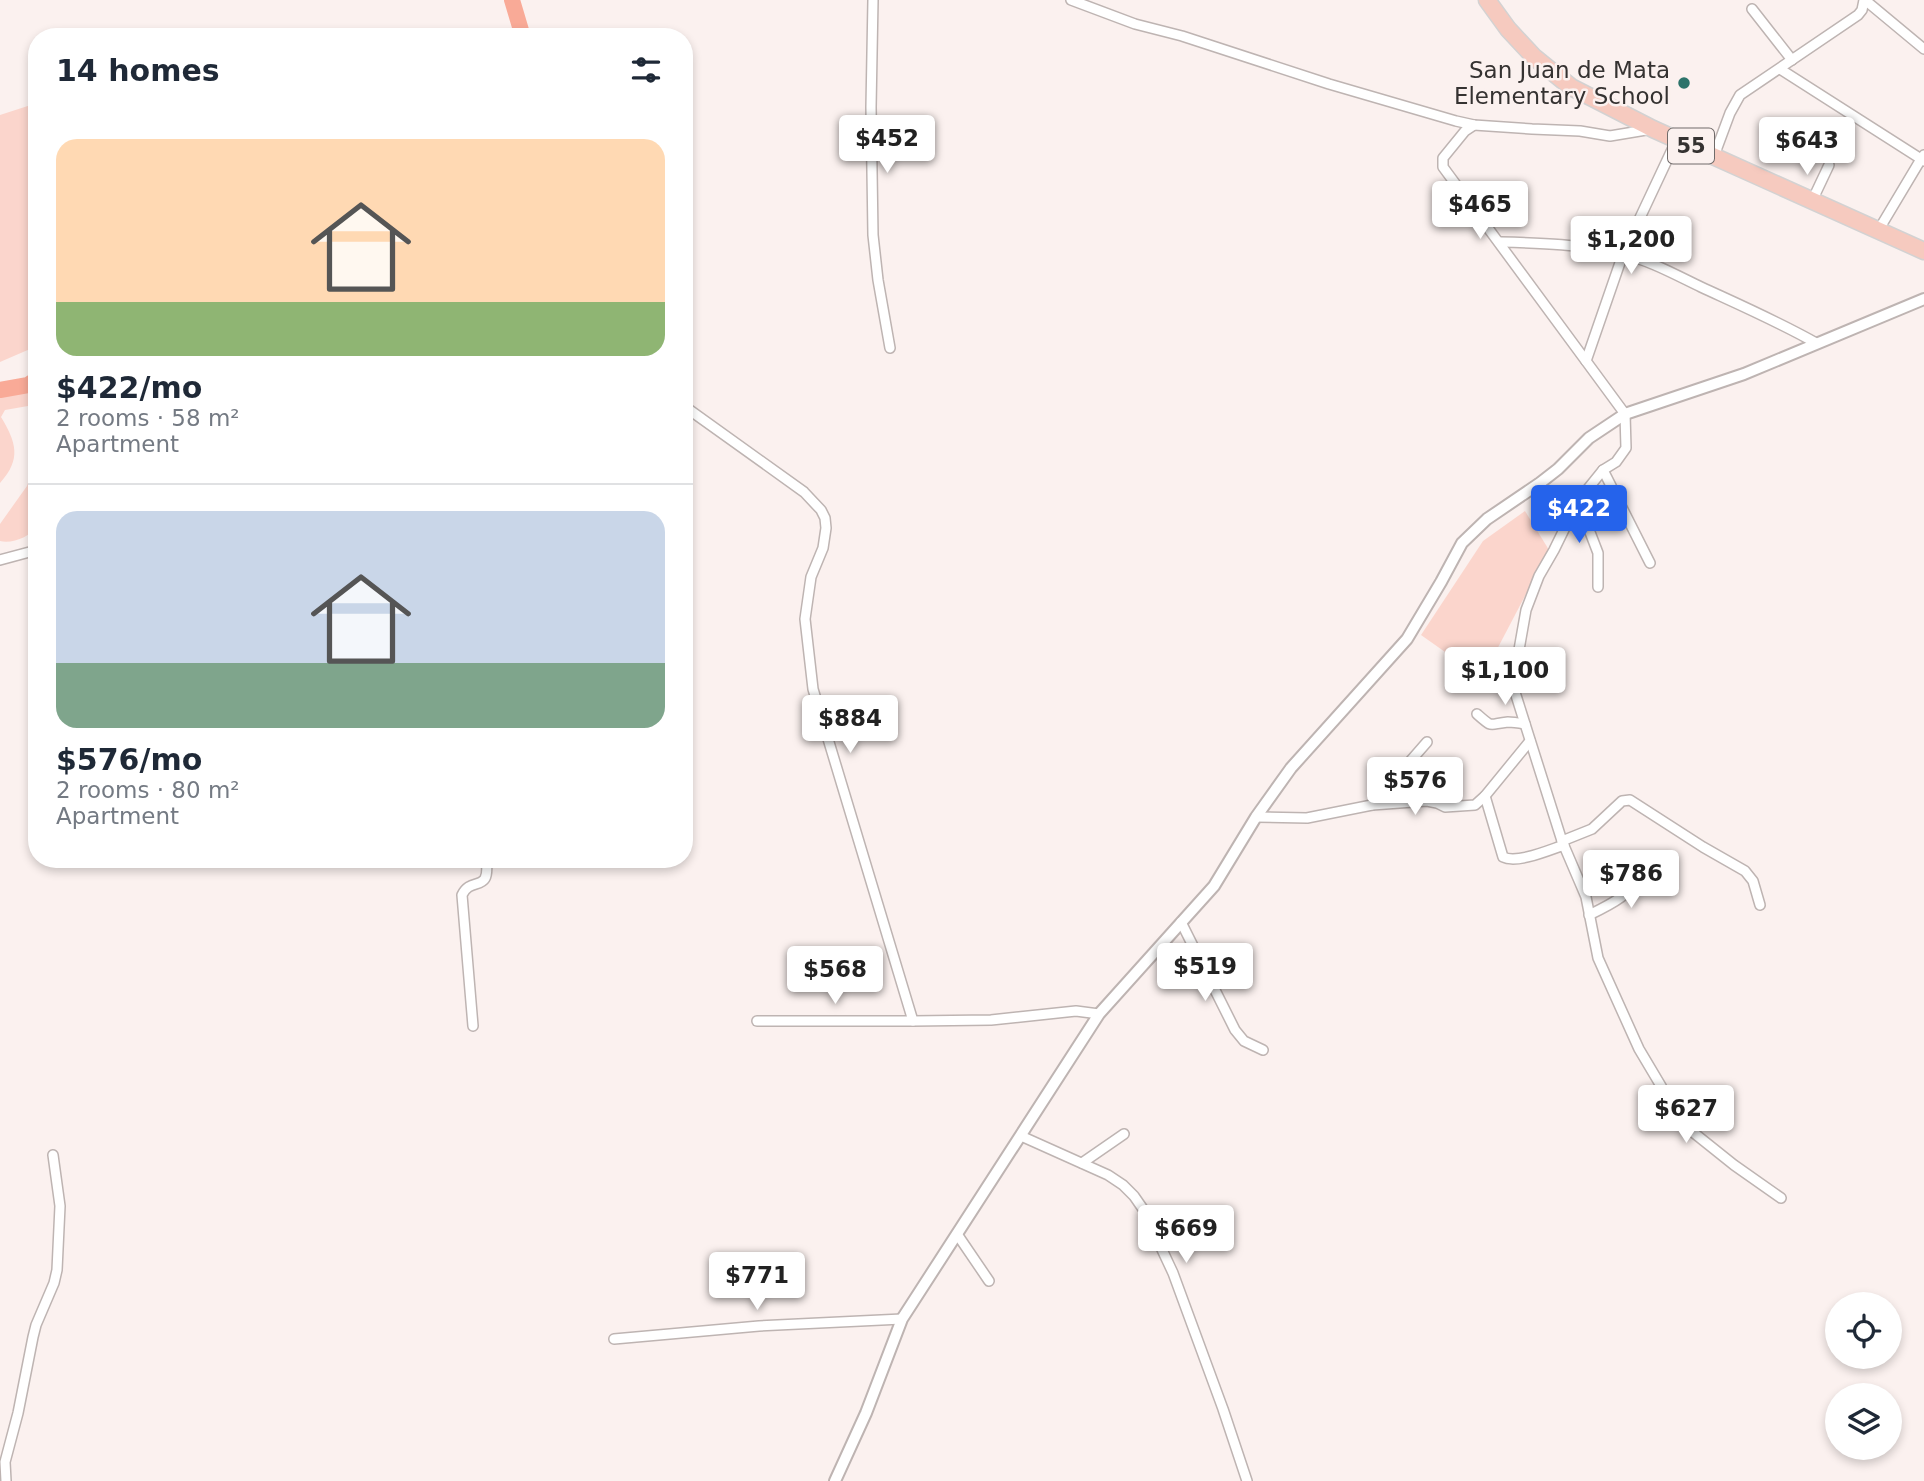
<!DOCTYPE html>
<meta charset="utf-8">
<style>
:root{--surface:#fff;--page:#f6f6f7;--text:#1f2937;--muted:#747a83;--line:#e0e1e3;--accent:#2563eb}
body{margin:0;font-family:"DejaVu Sans",sans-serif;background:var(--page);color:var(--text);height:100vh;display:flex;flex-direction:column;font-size:26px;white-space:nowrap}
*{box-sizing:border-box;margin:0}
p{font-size:23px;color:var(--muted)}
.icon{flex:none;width:38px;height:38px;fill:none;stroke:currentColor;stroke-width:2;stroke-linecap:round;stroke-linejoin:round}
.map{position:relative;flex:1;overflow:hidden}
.drawer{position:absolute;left:28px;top:28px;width:665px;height:840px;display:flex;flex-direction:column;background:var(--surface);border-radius:28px;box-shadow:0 4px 10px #0003}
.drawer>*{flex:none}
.fabs{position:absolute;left:1825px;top:1292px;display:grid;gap:14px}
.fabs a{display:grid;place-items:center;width:77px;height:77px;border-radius:50%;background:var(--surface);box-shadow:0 4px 10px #0003;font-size:35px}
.price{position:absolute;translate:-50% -60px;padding:0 16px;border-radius:7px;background:#fff;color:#222;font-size:23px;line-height:46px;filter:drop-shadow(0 2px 4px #0008)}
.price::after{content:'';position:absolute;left:50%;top:42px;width:21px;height:16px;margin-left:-10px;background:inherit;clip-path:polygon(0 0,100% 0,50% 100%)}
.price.current{background:var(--accent);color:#fff}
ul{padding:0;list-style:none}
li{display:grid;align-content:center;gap:14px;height:371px;padding:0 28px}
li+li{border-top:2px solid var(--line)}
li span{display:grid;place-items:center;height:217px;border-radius:21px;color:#555}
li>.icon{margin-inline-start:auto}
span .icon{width:126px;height:126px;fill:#fffc;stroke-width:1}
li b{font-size:30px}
h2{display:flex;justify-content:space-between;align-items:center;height:84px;padding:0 28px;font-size:30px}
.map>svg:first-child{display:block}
</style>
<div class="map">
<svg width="1924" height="1481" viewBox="0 0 1924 1481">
<rect width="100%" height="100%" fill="#fbf1ef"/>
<g fill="#fbd5cc">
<polygon points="37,103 37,346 0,362 0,115"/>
<path d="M37,389v24l-9,-7 -23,4 -4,7c15,25 21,42 -1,66v-86z"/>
<path d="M37,454v71c-6,12 -25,19 -37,16v-17l27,-38z"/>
<polygon points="1525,511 1549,550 1482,678 1421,635 1483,541"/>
</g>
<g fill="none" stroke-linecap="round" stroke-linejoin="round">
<g stroke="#f9aa97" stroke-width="16">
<polyline points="512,0 523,37"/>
<polyline points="0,390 28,385 37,379"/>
</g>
<defs>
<g id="minor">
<polyline points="873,0 871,107 873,235 878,280 890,348"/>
<polyline points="1071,0 1135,24 1182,36 1329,84 1456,121 1474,125 1532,129 1580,131 1610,136 1652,129"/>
<polyline points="1865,0 1924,49"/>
<polyline points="1752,9 1792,60"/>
<polyline points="1780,69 1921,159 1924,155"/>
<polyline points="1474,125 1465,131 1443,158 1443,167 1586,361"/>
<polyline points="1677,139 1623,254 1586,361 1625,414 1626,448 1616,462 1603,470 1578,501 1554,550 1539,576 1526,610 1514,678 1514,689 1562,841 1586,897 1598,958 1639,1049 1661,1086 1675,1116 1679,1121 1734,1165 1781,1198"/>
<polyline points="1714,156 1730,113 1740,95 1858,15 1862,10 1864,0"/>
<polyline points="1812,201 1829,165"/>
<polyline points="1878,231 1921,159 1924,161"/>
<path d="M1500,242c40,1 82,2 122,12 27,6 54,21 79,33 39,18 78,35 115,56"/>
<polyline points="684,406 804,492 821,510 825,518 826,528 823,548 811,577 805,619 813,689 913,1021 991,1020 1076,1011 1099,1014"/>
<polyline points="1603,470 1650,563"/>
<polyline points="1578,501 1598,553 1598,587"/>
<polyline points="0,560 37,550"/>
<path d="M1477,714c17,15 11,10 31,8 5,0 11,1 17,2"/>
<path d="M1485,796l18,61c14,7 46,-7 61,-12"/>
<polyline points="1372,805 1427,742"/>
<polyline points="1256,817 1307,818 1372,805 1427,801 1437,803 1445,807 1475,805 1485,796 1530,741"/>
<polyline points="1562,841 1592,829 1622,801 1630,800 1703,847 1745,871 1753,881 1760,905"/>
<path d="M1589,915c29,-14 37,-19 58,-44"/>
<polyline points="1181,922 1235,1030 1244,1041 1263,1050"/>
<polyline points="757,1021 913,1021"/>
<path d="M473,1026l-11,-131c9,-20 29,0 24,-36"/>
<polyline points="1021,1136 1108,1175 1123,1185 1134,1196 1143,1209 1173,1273 1223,1409 1247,1481"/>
<polyline points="1082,1163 1124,1134"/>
<polyline points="957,1234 989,1281"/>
<polyline points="614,1339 759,1326 902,1319"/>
<polyline points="6,1481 5,1462 18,1413 33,1337 36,1325 54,1283 57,1270 60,1206 53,1155"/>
</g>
<polyline id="tertiary" points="835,1481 866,1413 902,1319 1099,1014 1214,886 1256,817 1291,768 1407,639 1441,582 1462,543 1487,519 1540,483 1558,469 1589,438 1625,414 1744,374 1924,299"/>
<polyline id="trunk" points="1487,0 1508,29 1534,57 1571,87 1653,129 1924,251"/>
</defs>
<use href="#minor" stroke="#beb4b2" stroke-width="12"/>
<use href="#tertiary" stroke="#beb4b2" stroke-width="14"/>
<use href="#trunk" stroke="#d3d2d2" stroke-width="19"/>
<use href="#minor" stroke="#fff" stroke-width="9"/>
<use href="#tertiary" stroke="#fff" stroke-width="10"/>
<use href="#trunk" stroke="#f6cabf" stroke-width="16"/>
</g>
<circle fill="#2c736a" stroke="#fbf1ef" stroke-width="2.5" cx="1684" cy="83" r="7"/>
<g text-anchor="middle" stroke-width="5" stroke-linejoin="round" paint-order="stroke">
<rect fill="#fbf1ef" stroke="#706b6a" stroke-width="2" x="1668" y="128.5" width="46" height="35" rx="5"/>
<g font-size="21" font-weight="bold" fill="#353231">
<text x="1691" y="153">55</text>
</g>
<g font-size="23" fill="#353231" stroke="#fbf1ef" text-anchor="end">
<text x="1670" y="78">San Juan de Mata<tspan x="1670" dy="26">Elementary School</tspan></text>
</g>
</g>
</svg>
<div class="fabs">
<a><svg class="icon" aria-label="locate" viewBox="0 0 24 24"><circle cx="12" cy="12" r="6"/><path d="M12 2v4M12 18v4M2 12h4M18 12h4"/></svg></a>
<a><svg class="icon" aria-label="layers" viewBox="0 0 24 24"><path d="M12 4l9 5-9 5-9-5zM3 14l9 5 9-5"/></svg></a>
</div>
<b class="price" style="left:887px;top:175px">$452</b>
<b class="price" style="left:1807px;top:177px">$643</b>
<b class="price" style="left:1480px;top:241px">$465</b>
<b class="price" style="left:1631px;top:276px">$1,200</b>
<b class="price current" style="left:1579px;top:545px">$422</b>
<b class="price" style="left:1505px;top:707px">$1,100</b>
<b class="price" style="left:850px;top:755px">$884</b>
<b class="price" style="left:1415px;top:817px">$576</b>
<b class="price" style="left:1631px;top:910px">$786</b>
<b class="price" style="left:1205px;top:1003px">$519</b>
<b class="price" style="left:835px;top:1006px">$568</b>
<b class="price" style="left:1686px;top:1145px">$627</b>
<b class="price" style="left:1186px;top:1265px">$669</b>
<b class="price" style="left:757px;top:1312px">$771</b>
<section class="drawer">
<h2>14 homes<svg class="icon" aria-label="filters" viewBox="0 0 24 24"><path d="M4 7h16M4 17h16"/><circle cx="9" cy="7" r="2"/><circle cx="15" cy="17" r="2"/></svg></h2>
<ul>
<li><span style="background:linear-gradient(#ffd9b3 75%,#8fb573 0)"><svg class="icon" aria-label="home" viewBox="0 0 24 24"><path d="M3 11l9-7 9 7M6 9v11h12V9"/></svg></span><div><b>$422/mo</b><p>2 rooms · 58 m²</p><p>Apartment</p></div></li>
<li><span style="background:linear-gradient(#c9d6e8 70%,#7fa58c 0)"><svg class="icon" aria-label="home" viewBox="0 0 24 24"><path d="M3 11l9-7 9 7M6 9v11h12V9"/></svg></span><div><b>$576/mo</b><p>2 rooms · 80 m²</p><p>Apartment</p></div></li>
</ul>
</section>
</div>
